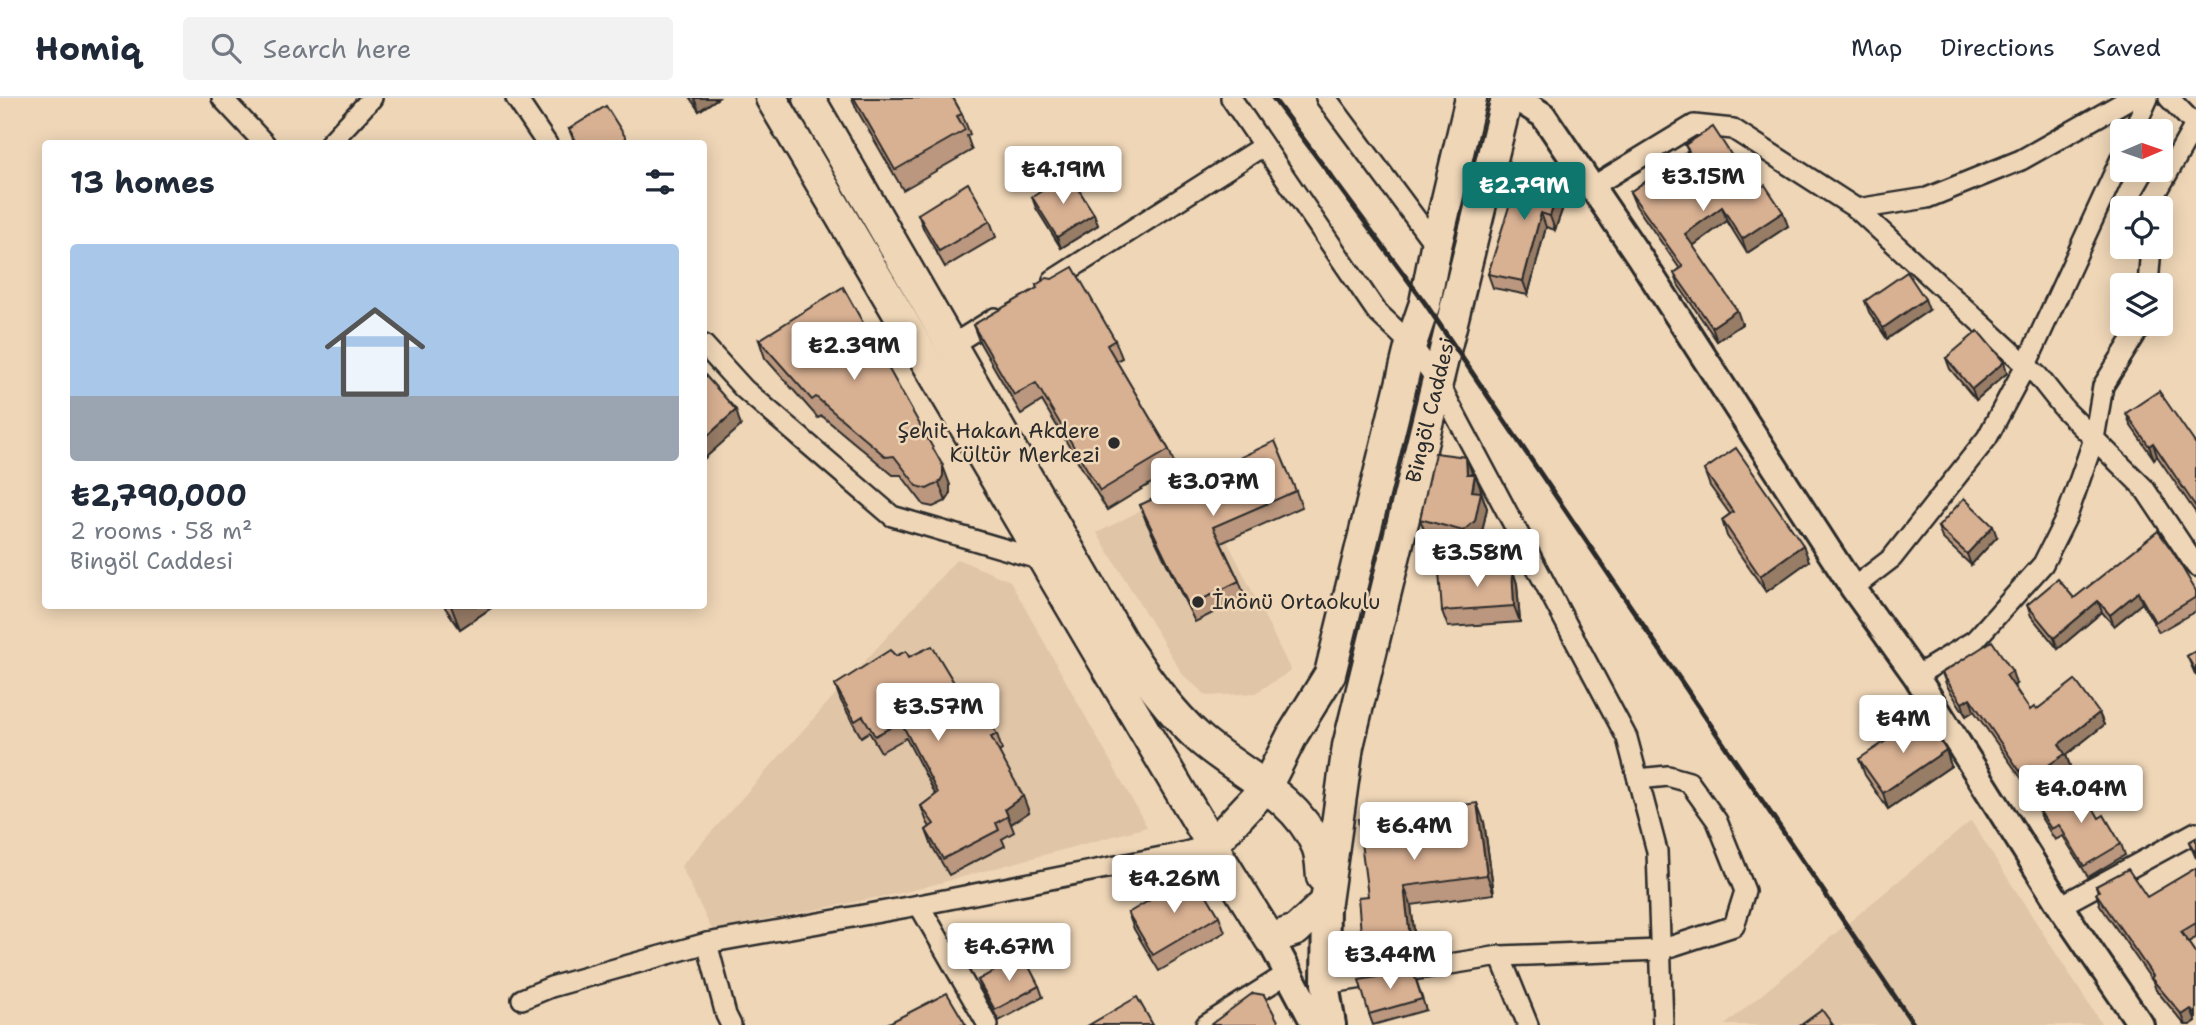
<!DOCTYPE html>
<meta charset="utf-8">
<style>
:root{--surface:#fff;--page:#f2f2f3;--text:#1f2937;--muted:#747a83;--line:#e0e1e3;--accent:#0f766e}
body{margin:0;font-family:"Shantell Sans",sans-serif;background:var(--page);color:var(--text);height:100vh;display:flex;flex-direction:column;font-size:26px;white-space:nowrap}
*{box-sizing:border-box;margin:0}
p{font-size:23px;color:var(--muted)}
.icon{flex:none;width:38px;height:38px;fill:none;stroke:currentColor;stroke-width:2;stroke-linecap:round;stroke-linejoin:round}
.map{position:relative;flex:1;overflow:hidden}
.side{position:absolute;left:42px;top:42px;width:665px;height:469px;display:flex;flex-direction:column;background:var(--surface);border-radius:7px;box-shadow:0 4px 18px #0003}
.side>*{flex:none}
.needle{width:46px;rotate:88deg}
.tools{position:absolute;left:2110px;top:21px;display:grid;gap:14px}
.tools a{display:grid;place-items:center;width:63px;height:63px;border-radius:7px;background:var(--surface);box-shadow:0 4px 18px #0003;font-size:35px}
.price{position:absolute;translate:-50% -60px;padding:0 16px;border-radius:7px;background:#fff;color:#222;font-size:23px;line-height:46px;filter:drop-shadow(0 2px 4px #0008)}
.price::after{content:'';position:absolute;left:50%;top:42px;width:21px;height:16px;margin-left:-10px;background:inherit;clip-path:polygon(0 0,100% 0,50% 100%)}
.price.selected{background:var(--accent);color:#fff}
ul{padding:0;list-style:none}
li{display:grid;align-content:center;gap:14px;height:371px;padding:0 28px}
li span{display:grid;place-items:center;height:217px;border-radius:7px;color:#555}
li>.icon{margin-inline-start:auto}
span .icon{width:126px;height:126px;fill:#fffc;stroke-width:1}
li b{font-size:30px}
h2{display:flex;justify-content:space-between;align-items:center;height:84px;padding:0 28px;font-size:30px}
header{display:flex;align-items:center;gap:42px;box-sizing:border-box;height:98px;padding:0 35px;background:var(--surface);border-bottom:2px solid var(--line)}
header strong{font-size:33px}
nav{display:flex;gap:38px;margin-inline-start:auto;font-size:24px}
.search{width:490px;height:63px;background:var(--page);display:flex;align-items:center;gap:18px;box-sizing:border-box;padding:0 24px;border-radius:7px;color:var(--muted);font-size:26px}
.map>svg:first-child{display:block}
</style>
<header>
<strong>Homiq</strong>
<div class="search"><svg class="icon" aria-label="search" viewBox="0 0 24 24"><circle cx="10" cy="10" r="6"/><path d="M15 15l6 6"/></svg>Search here</div>
<nav><a>Map</a><a>Directions</a><a>Saved</a></nav>
</header>
<div class="map">
<svg width="2196" height="927" viewBox="0 0 2196 927">
<rect width="100%" height="100%" fill="#efd6b7"/>
<filter id="ink" filterUnits="userSpaceOnUse"><feTurbulence type="fractalNoise" baseFrequency=".0143" numOctaves="2"/><feDisplacementMap in="SourceGraphic" scale="14" xChannelSelector="R" yChannelSelector="G"/><feConvolveMatrix kernelMatrix="1 2 1 2 8 2 1 2 1" color-interpolation-filters="sRGB"/></filter>
<g filter="url(#ink)">
<g fill="#e0c5a7">
<polygon points="1198,383 1291,573 1255,595 1207,598 1183,577 1097,435"/>
<polygon points="957,461 1010,483 1147,729 906,794 712,832 681,768"/>
<polygon points="1971,723 2102,927 1725,927"/>
</g>
<g fill="none" stroke-linecap="round" stroke-linejoin="round">
<defs>
<g id="minor">
<polyline points="222,0 265,46"/>
<polyline points="516,0 547,46"/>
<polyline points="1231,0 1377,214 1411,246 1438,284 1627,640 1657,753 1663,927"/>
<polyline points="1326,0 1436,148"/>
<polyline points="2169,0 2196,28"/>
<polyline points="2133,33 2148,0"/>
<polyline points="329,46 372,0"/>
<polyline points="1592,89 1694,27 1733,31 1857,111 2038,278 2065,312 2144,390 2196,468"/>
<polyline points="2150,110 2150,106 2195,27"/>
<polyline points="1857,111 1927,100 2021,62 2131,0"/>
<polyline points="1053,182 1263,48"/>
<polyline points="2148,187 2151,149"/>
<polyline points="704,247 744,291 892,418 1042,462"/>
<polyline points="952,247 995,220"/>
<polyline points="1853,490 1892,460 1987,340 2026,267 2123,56"/>
<polyline points="1916,578 1975,542 2043,466 2067,418 2094,341 2103,288 2142,226"/>
<polyline points="919,807 988,927"/>
<polyline points="2060,808 2196,734"/>
<polyline points="707,845 726,917 731,927"/>
<polyline points="1500,858 1528,927"/>
<polyline points="1325,886 1500,858 1660,852 1734,828 1745,793 1717,723 1689,684 1668,678 1638,681"/>
<polyline points="522,901 551,889 707,845 919,807 1177,756 1212,747"/>
<polyline points="1206,927 1288,875"/>
</g>
<polyline id="tertiary" points="1516,0 1543,17 1638,157 1853,490 1916,578 2060,808 2141,927"/>
<g id="secondary">
<polyline points="1326,804 1325,886 1332,927"/>
<polyline points="1270,841 1316,927"/>
</g>
<g id="primary">
<path id="s1" d="M771,0l441,747 58,94 26,-9 30,-28 22,-156 159,-648"/>
<path d="M809,0l314,546c24,35 46,67 77,95 40,35 95,56 117,107 4,9 4,21 5,31"/>
<polyline points="1212,747 1266,689 1293,636 1330,576 1411,246 1425,205 1436,148 1471,0"/>
</g>
</defs>
<use href="#minor" stroke="#2b2b2b" stroke-width="24"/>
<use href="#tertiary" stroke="#2b2b2b" stroke-width="30"/>
<use href="#secondary" stroke="#2b2b2b" stroke-width="32"/>
<use href="#primary" stroke="#2b2b2b" stroke-width="35"/>
<use href="#minor" stroke="#efd6b7" stroke-width="19"/>
<use href="#tertiary" stroke="#efd6b7" stroke-width="24"/>
<use href="#secondary" stroke="#efd6b7" stroke-width="26"/>
<use href="#primary" stroke="#efd6b7" stroke-width="30"/>
<polyline stroke="#2b2b2b" stroke-width="5" points="1273,0 1425,205 1914,927"/>
</g>
<g fill="#ba977e" stroke="#2b2b2b" stroke-width="2">
<polygon points="690,0 718,0 699,13"/>
<polygon points="852,0 953,0 962,16 970,36 967,38 972,52 903,92 857,12"/>
<polygon points="569,31 626,40 628,46 575,46"/>
<polygon points="1685,47 1755,93 1788,128 1747,155 1727,123 1693,148 1742,226 1717,243 1679,188 1674,175 1680,171 1636,108 1630,94 1688,53"/>
<polygon points="1563,82 1568,95 1555,132 1546,129 1528,197 1493,190 1488,176"/>
<polygon points="1032,99 1094,116 1098,127 1061,150 1036,110"/>
<polygon points="918,116 990,123 996,139 945,169 924,132"/>
<polygon points="1036,187 1115,242 1122,260 1116,263 1169,352 1176,370 1107,412 1042,303 1021,316 980,245 973,227 1037,190"/>
<polygon points="1865,203 1929,212 1887,241 1869,214"/>
<polygon points="759,242 950,387 950,397 946,403 933,409 924,407 901,377 893,377 822,318 818,320 765,260"/>
<polygon points="1946,260 2004,264 2007,275 1976,302 1950,271"/>
<polygon points="2126,315 2196,345 2196,415 2157,358 2154,361 2131,328"/>
<polygon points="1704,372 1809,463 1766,494 1727,438 1722,422 1730,416 1710,388"/>
<polygon points="1472,376 1475,376 1487,410 1481,439 1469,449 1426,437 1420,421"/>
<polygon points="1296,393 1302,409 1221,445 1239,483 1245,499 1195,524 1146,423 1140,407"/>
<polygon points="1938,429 1997,439 1971,467 1942,440"/>
<polygon points="1512,470 1517,486 1520,524 1448,529 1442,513"/>
<polygon points="2196,493 2196,513 2159,534 2142,505 2114,528 2102,514 2058,551 2031,518 2027,507 2074,500"/>
<polygon points="444,508 494,508 460,531"/>
<polygon points="2196,553 2196,578 2187,558"/>
<polygon points="896,558 909,559 967,606 997,636 1002,652 999,654 1029,714 1011,726 1014,734 1002,741 1005,748 949,777 932,748 926,732 930,729 927,724 921,708 936,697 906,640 881,654 869,634 861,639 841,603 835,587"/>
<polygon points="1942,575 2016,586 2014,588 2030,612 2099,615 2104,627 2066,657 2070,668 2031,694 1974,613 1966,618 1947,588"/>
<polygon points="1946,652 1951,668 1888,711 1865,677 1859,661"/>
<polygon points="2038,710 2099,720 2121,746 2125,757 2088,779 2063,738 2055,742 2042,721"/>
<polygon points="1484,724 1494,796 1411,807 1417,858 1369,867 1362,848 1368,798"/>
<polygon points="2196,740 2196,760 2189,744"/>
<polygon points="2196,770 2196,840 2188,844 2196,856 2196,923 2190,927 2185,927 2156,892 2153,884 2100,807 2096,795 2098,794 2096,788 2147,799"/>
<polygon points="1128,815 1219,818 1225,834 1159,873 1134,831"/>
<polygon points="978,882 1039,888 1043,899 999,923 982,892"/>
<polygon points="1417,884 1426,912 1373,927 1369,916"/>
</g>
<g fill="#977b66" stroke="#2b2b2b" stroke-width="2">
<polygon points="694,0 718,0 699,13"/>
<polygon points="1563,82 1568,95 1555,132 1550,118"/>
<polygon points="1722,109 1727,123 1690,150 1685,136"/>
<polygon points="1783,114 1788,128 1747,155 1742,141"/>
<polygon points="1541,115 1546,129 1528,197 1523,183"/>
<polygon points="1094,116 1098,127 1061,150 1057,139"/>
<polygon points="1925,201 1929,212 1887,241 1883,230"/>
<polygon points="1737,212 1742,226 1717,243 1712,229"/>
<polygon points="2004,264 2007,275 1976,302 1972,291"/>
<polygon points="736,312 741,328 704,361 704,341"/>
<polygon points="2153,345 2157,358 2154,361 2149,348"/>
<polygon points="1466,359 1472,375 1473,391 1475,376 1481,392 1479,401 1481,394 1487,410 1481,439 1469,449 1463,433 1467,376"/>
<polygon points="943,368 950,387 950,397 946,403 939,385"/>
<polygon points="1993,428 1997,439 1971,467 1967,456"/>
<polygon points="1803,447 1809,463 1766,494 1760,478"/>
<polygon points="1512,470 1517,486 1520,524 1514,508"/>
<polygon points="2138,494 2142,505 2114,528 2110,517"/>
<polygon points="2098,503 2102,514 2058,551 2054,540"/>
<polygon points="451,508 494,508 460,531"/>
<polygon points="2012,573 2016,586 2011,589 2006,577"/>
<polygon points="1970,600 1974,613 1966,618 1962,605"/>
<polygon points="2099,615 2104,627 2066,657 2070,668 2031,694 2026,682 2059,646"/>
<polygon points="1946,652 1951,668 1888,711 1883,695"/>
<polygon points="1023,698 1029,714 1011,726 1005,711"/>
<polygon points="1477,705 1484,724 1494,796 1487,777"/>
<polygon points="1404,788 1411,807 1417,858 1410,840"/>
<polygon points="2191,911 2196,923 2190,927 2186,927 2182,917"/>
</g>
<g fill="#d8b092" stroke="#2b2b2b" stroke-width="2">
<polygon points="854,0 953,0 962,16 957,18 965,32 895,72"/>
<polygon points="606,8 626,40 617,46 578,46 569,31"/>
<polygon points="1713,29 1755,93 1765,87 1783,114 1742,141 1722,109 1685,136 1737,212 1712,229 1674,175 1683,169 1630,94 1689,53 1685,47"/>
<polygon points="1522,67 1563,82 1550,118 1541,115 1523,183 1488,176"/>
<polygon points="1069,76 1094,116 1057,139 1032,99"/>
<polygon points="968,85 990,123 939,153 918,116"/>
<polygon points="1073,169 1115,242 1107,247 1169,352 1100,393 1036,285 1014,297 973,227 1037,190 1036,187 1047,180 1052,181"/>
<polygon points="1907,174 1925,201 1883,230 1865,203"/>
<polygon points="843,189 943,368 943,378 939,385 927,391 917,388 894,358 886,359 816,299 812,302 759,242"/>
<polygon points="1978,233 2004,264 1972,291 1946,260"/>
<polygon points="704,276 736,312 704,341"/>
<polygon points="2159,293 2195,345 2196,345 2196,409 2153,345 2149,348 2126,315"/>
<polygon points="1275,343 1296,393 1213,429 1239,483 1189,508 1140,407"/>
<polygon points="1736,350 1803,447 1760,478 1722,422 1733,414 1704,372"/>
<polygon points="1435,355 1466,359 1467,376 1475,376 1472,393 1481,394 1475,423 1463,433 1420,421"/>
<polygon points="1964,400 1993,428 1967,456 1938,429"/>
<polygon points="2158,433 2173,454 2196,493 2196,499 2155,524 2138,494 2110,517 2098,503 2054,540 2027,507 2058,481 2074,500"/>
<polygon points="1512,470 1514,508 1442,513 1439,474"/>
<polygon points="1992,543 2012,573 2006,577 2030,612 2034,609 2036,612 2075,582 2099,615 2059,646 2065,656 2026,682 1970,600 1962,605 1942,575"/>
<polygon points="932,548 967,606 974,603 997,636 991,639 1023,698 1005,711 1008,718 996,725 999,732 943,761 926,732 934,726 921,708 938,695 901,624 875,638 863,618 855,623 835,587 890,552 896,558 906,553 909,559"/>
<polygon points="2196,553 2196,574 2187,558"/>
<polygon points="1923,618 1946,652 1883,695 1859,661"/>
<polygon points="2080,687 2099,720 2104,717 2121,746 2084,768 2059,727 2051,731 2038,710"/>
<polygon points="1477,705 1487,777 1404,788 1410,840 1362,848 1358,799 1368,798 1358,721"/>
<polygon points="2196,740 2196,755 2189,744"/>
<polygon points="2196,770 2196,825 2181,834 2196,856 2196,917 2191,911 2182,917 2151,880 2153,878 2096,795 2099,793 2096,788 2128,771 2147,799"/>
<polygon points="1194,776 1219,818 1153,857 1128,815"/>
<polygon points="1023,857 1039,888 995,912 978,882"/>
<polygon points="1413,873 1422,901 1369,916 1359,882"/>
<polygon points="947,895 966,927 885,927"/>
<polygon points="1253,895 1264,897 1280,927 1210,927"/>
<polygon points="1137,899 1153,927 1089,927"/>
<polygon points="1822,912 1833,927 1801,927"/>
</g>
</g>
<g fill="#2b2b2b" stroke="#efd6b7" stroke-width="2.5">
<circle cx="1114" cy="345" r="7"/>
<circle cx="1198" cy="504" r="7"/>
</g>
<g text-anchor="middle" stroke-width="5" stroke-linejoin="round" paint-order="stroke">
<g font-size="21" fill="#2b2b2b" stroke="#efd6b7">
<text dy="7" stroke="none"><textPath href="#s1" startOffset="1550">Bingöl Caddesi</textPath></text>
</g>
<g font-size="21" fill="#2b2b2b" stroke="#efd6b7" text-anchor="end">
<text x="1100" y="340">Şehit Hakan Akdere<tspan x="1100" dy="24">Kültür Merkezi</tspan></text>
<text x="1212" y="511" text-anchor="start">İnönü Ortaokulu</text>
</g>
</g>
</svg>
<div class="tools">
<a><svg class="needle" viewBox="-14 -14 28 28"><path d="M0-13l5 13h-10z" fill="#e53935"/><path d="M0 13l5-13h-10z" fill="#747a83"/></svg></a>
<a><svg class="icon" aria-label="locate" viewBox="0 0 24 24"><circle cx="12" cy="12" r="6"/><path d="M12 2v4M12 18v4M2 12h4M18 12h4"/></svg></a>
<a><svg class="icon" aria-label="layers" viewBox="0 0 24 24"><path d="M12 4l9 5-9 5-9-5zM3 14l9 5 9-5"/></svg></a>
</div>
<b class="price" style="left:1063px;top:108px">₺4.19M</b>
<b class="price" style="left:1703px;top:115px">₺3.15M</b>
<b class="price selected" style="left:1524px;top:124px">₺2.79M</b>
<b class="price" style="left:854px;top:284px">₺2.39M</b>
<b class="price" style="left:1213px;top:420px">₺3.07M</b>
<b class="price" style="left:1477px;top:491px">₺3.58M</b>
<b class="price" style="left:938px;top:645px">₺3.57M</b>
<b class="price" style="left:1903px;top:657px">₺4M</b>
<b class="price" style="left:2081px;top:727px">₺4.04M</b>
<b class="price" style="left:1414px;top:764px">₺6.4M</b>
<b class="price" style="left:1174px;top:817px">₺4.26M</b>
<b class="price" style="left:1009px;top:885px">₺4.67M</b>
<b class="price" style="left:1390px;top:893px">₺3.44M</b>
<section class="side">
<h2>13 homes<svg class="icon" aria-label="filters" viewBox="0 0 24 24"><path d="M4 7h16M4 17h16"/><circle cx="9" cy="7" r="2"/><circle cx="15" cy="17" r="2"/></svg></h2>
<ul>
<li><span style="background:linear-gradient(#a9c7e8 70%,#9aa5b1 0)"><svg class="icon" aria-label="home" viewBox="0 0 24 24"><path d="M3 11l9-7 9 7M6 9v11h12V9"/></svg></span><div><b>₺2,790,000</b><p>2 rooms · 58 m²</p><p>Bingöl Caddesi</p></div></li>
</ul>
</section>
</div>
